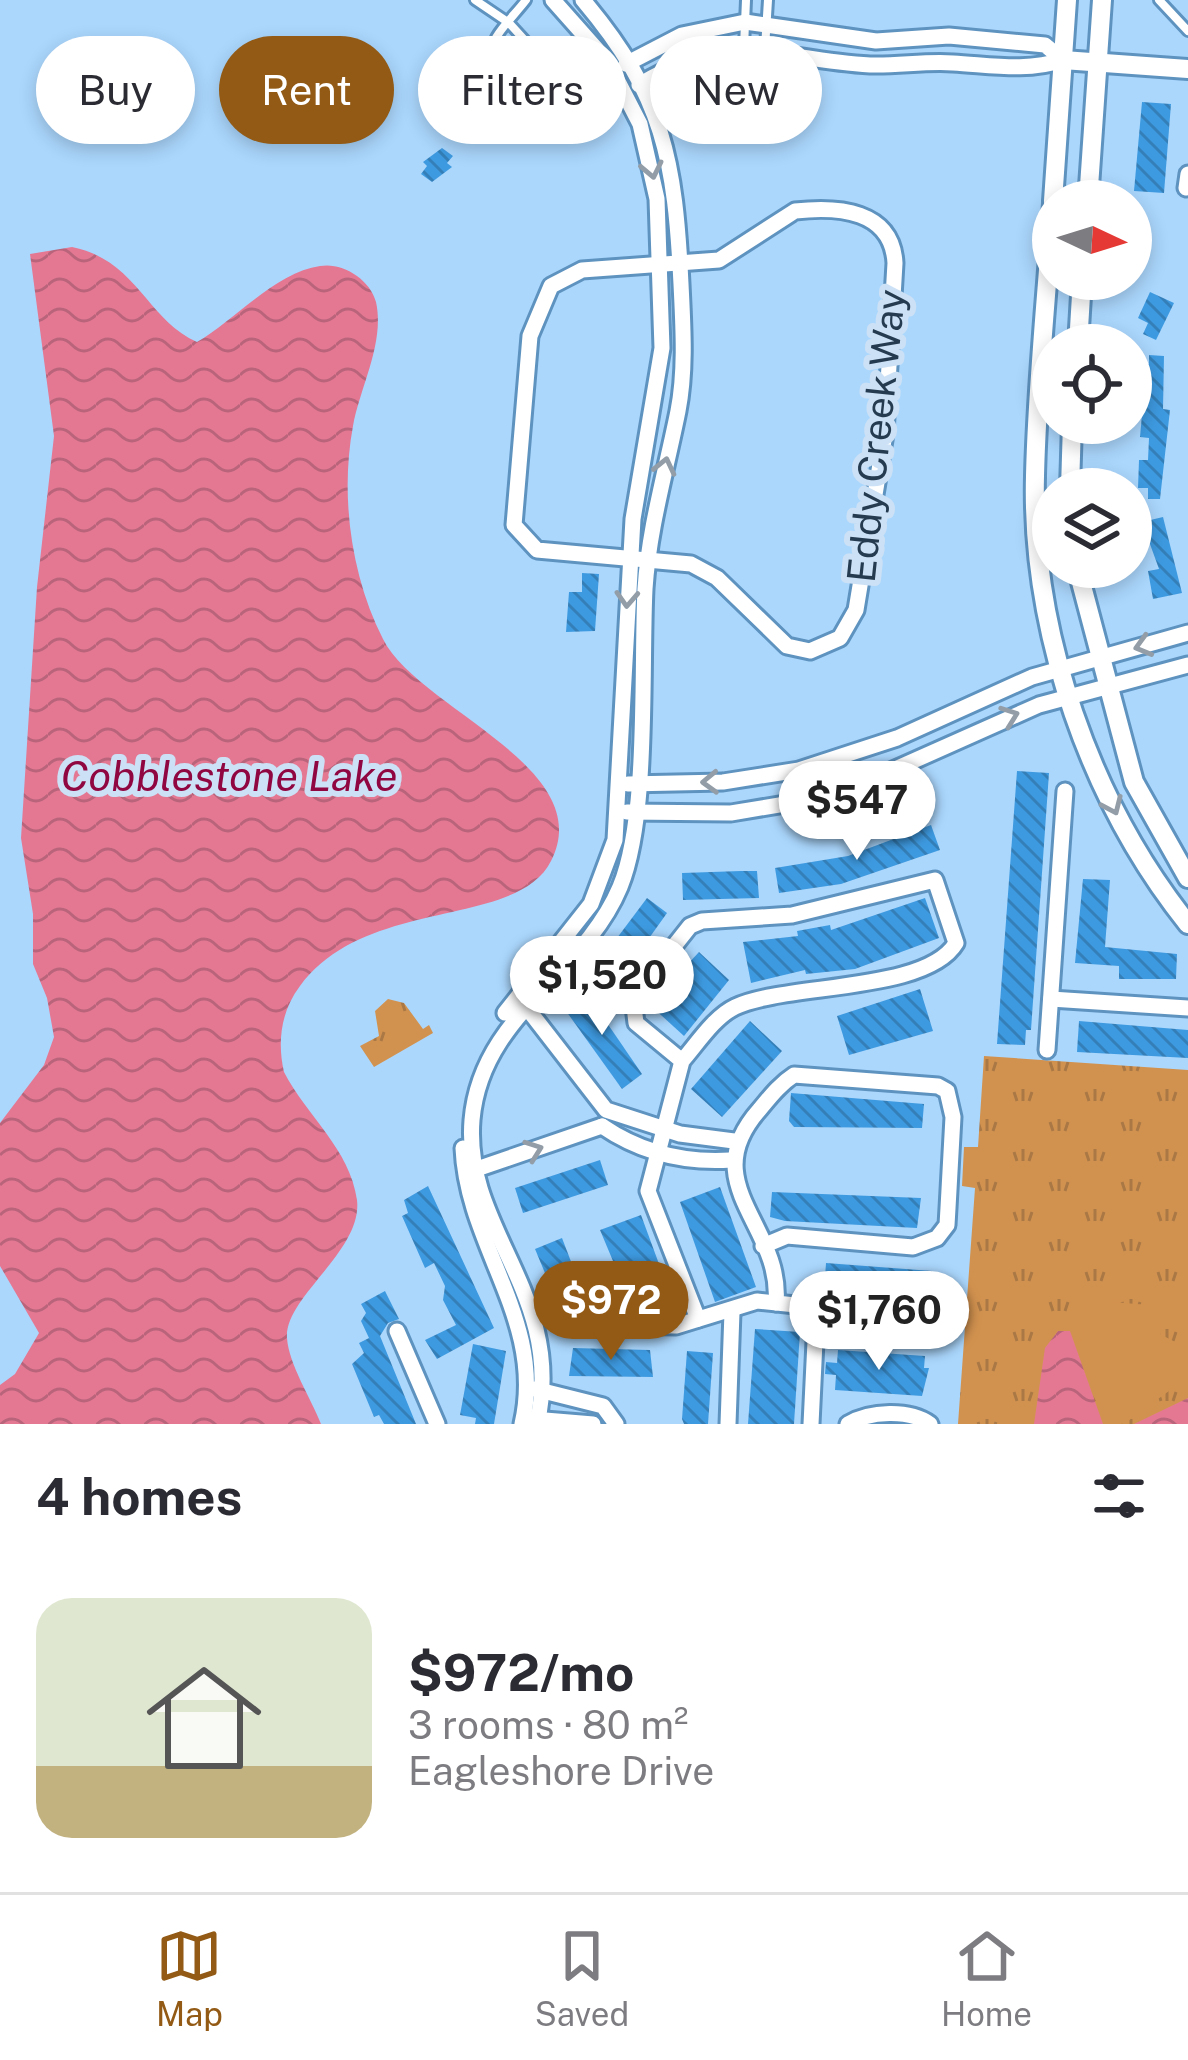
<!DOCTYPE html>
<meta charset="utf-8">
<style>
:root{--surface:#fff;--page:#f7f7f7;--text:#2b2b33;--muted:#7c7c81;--line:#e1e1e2;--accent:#925a14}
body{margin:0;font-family:"Public Sans",sans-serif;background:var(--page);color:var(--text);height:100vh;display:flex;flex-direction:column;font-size:45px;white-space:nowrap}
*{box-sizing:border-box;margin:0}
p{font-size:39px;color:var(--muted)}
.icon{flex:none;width:66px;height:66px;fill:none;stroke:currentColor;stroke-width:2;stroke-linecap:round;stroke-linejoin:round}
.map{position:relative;height:1424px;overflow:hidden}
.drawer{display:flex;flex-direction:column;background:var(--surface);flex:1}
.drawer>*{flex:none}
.guide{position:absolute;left:36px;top:36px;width:1116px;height:108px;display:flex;gap:24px}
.needle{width:78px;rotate:94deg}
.controls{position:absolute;left:1032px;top:180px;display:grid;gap:24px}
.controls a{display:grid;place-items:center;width:120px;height:120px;border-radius:50%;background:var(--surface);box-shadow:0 6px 18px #0003;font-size:60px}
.price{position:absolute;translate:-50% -102px;padding:0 27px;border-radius:42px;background:#fff;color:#222;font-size:39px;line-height:78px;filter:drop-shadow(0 3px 6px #0008)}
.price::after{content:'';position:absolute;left:50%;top:72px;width:36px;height:27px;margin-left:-18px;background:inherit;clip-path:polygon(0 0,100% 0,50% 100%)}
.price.active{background:var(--accent);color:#fff}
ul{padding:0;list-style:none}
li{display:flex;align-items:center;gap:36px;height:300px;padding:0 36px}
li span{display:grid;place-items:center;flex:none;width:336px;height:240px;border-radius:36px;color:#555}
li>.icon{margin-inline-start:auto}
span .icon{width:144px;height:144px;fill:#fffc;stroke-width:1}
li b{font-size:51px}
h2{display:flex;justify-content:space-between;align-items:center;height:144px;padding:0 36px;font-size:51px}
.tag{padding:0 42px;border-radius:54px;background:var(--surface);box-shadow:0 6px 18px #0003;font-size:42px;line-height:108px}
.tag.active{background:var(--accent);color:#fff}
.tabs{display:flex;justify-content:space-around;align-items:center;height:168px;border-top:3px solid var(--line);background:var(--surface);font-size:33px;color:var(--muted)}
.tabs a{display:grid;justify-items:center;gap:6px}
.tabs .active{color:var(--accent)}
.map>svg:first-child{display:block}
</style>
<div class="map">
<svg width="1188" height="1424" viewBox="0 0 1188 1424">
<defs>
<pattern id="park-tufts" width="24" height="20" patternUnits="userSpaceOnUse" patternTransform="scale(3)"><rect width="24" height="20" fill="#d2924f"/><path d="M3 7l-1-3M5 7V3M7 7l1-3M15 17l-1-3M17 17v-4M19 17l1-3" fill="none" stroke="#aa7844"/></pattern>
<pattern id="water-waves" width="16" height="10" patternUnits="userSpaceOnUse" patternTransform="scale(3)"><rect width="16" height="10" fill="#e47893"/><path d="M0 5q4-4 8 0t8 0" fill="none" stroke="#b9647a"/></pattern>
<pattern id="building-back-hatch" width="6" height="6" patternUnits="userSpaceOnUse" patternTransform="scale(3)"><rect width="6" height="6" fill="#3e9ae0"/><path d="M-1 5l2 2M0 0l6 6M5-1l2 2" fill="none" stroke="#347fb8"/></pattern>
</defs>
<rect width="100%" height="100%" fill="#abd7fd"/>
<g fill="url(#park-tufts)">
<polygon points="388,999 404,1003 423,1029 429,1025 433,1033 374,1067 360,1046 379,1036 375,1011"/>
<polygon points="984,1056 1188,1070 1188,1424 958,1424 975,1188 962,1186 964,1147 978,1147"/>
</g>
<polygon fill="#d2924f" points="1086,1300 1162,1306 1160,1334 1188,1349 1188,1377 1124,1424 1108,1423 1066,1346 1083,1339"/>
<g fill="url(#water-waves)">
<path d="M72,247c65,13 74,72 125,95 38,-22 79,-70 123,-76 22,-4 50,13 56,36 9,41 -16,85 -23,124 -13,70 -2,150 30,213 35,70 216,128 168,222 -34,68 -185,35 -251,125 -19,25 -23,56 -16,86 22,43 66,77 73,128 6,51 -73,97 -70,138 2,27 24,60 34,86h-321v-39l15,-11 24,-41 -39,-67v-143l44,-58 10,-28 -7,-39 -14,-34v-50l-12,-76 16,-251 17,-151 -24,-182z"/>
<polygon points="1058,1331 1070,1331 1103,1424 1034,1424 1045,1348"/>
<polygon points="1188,1398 1188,1424 1134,1424"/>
</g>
<g fill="url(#building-back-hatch)">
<polygon points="1142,102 1171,104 1164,193 1134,191"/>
<polygon points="478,103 496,115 481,133 464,120"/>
<polygon points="442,148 453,156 447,163 452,167 432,182 421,174 427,166 423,162"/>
<polygon points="1150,292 1174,303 1156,340 1143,334 1148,323 1138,318"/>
<polygon points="1149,355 1164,356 1163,409 1170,410 1160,499 1148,499 1148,488 1138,488 1139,460 1148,460 1149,438 1140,437 1144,392 1136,392 1138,364 1149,364"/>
<polygon points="1163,517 1182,593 1153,599 1148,571 1159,569 1142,522"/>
<polygon points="582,573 599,574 595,631 566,632 569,592 582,592"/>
<polygon points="1017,771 1049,773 1031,1030 1026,1030 1025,1045 997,1044"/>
<polygon points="931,825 940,850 841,884 779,893 775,868 848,856"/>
<polygon points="741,871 757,871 759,898 683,900 682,873"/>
<polygon points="1083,879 1110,880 1105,947 1177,954 1176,979 1119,979 1119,966 1075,963"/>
<polygon points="647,898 667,913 615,986 593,970"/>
<polygon points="925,898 939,938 855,969 806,974 805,970 751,983 743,942 798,936 797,931 830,925 831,930"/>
<polygon points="699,952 729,980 684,1036 650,1005"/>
<polygon points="583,988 642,1074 622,1089 561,1004"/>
<polygon points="920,989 933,1031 849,1055 837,1016"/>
<polygon points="750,1021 782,1051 722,1117 691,1089"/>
<polygon points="1079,1021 1188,1030 1188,1058 1077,1052"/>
<polygon points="791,1093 924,1104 922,1128 794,1127 789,1121"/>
<polygon points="600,1160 608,1185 523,1213 515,1188"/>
<polygon points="428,1186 494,1328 437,1359 425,1340 456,1325 443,1300 445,1286 434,1263 425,1268 402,1216 408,1213 404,1200"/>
<polygon points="720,1187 756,1287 715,1302 680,1202"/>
<polygon points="772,1192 921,1198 917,1228 785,1221 770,1217"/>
<polygon points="641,1215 673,1302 629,1313 622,1294 626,1292 600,1230"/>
<polygon points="562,1238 588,1306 562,1314 535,1249"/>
<polygon points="826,1263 932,1271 929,1314 823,1307"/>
<polygon points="385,1291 399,1319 388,1323 380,1336 416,1424 384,1424 379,1415 374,1417 352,1364 364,1353 359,1343 369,1338 361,1321 366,1313 361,1304"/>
<polygon points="755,1329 800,1332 794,1424 748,1424"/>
<polygon points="473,1344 506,1351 494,1424 475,1424 476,1418 460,1415"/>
<polygon points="573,1348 650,1350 653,1377 569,1376"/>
<polygon points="838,1350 925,1356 924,1368 929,1368 922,1396 835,1390 836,1375 825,1374 826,1362 837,1363"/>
<polygon points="687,1351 713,1353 708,1424 684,1424 682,1419"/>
</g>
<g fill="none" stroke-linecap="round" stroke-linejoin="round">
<defs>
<g id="service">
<path d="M475,0l34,23 21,23 -2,17 -22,13 -16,-13c-3,-25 22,-44 36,-63"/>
<polyline points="1159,0 1188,31"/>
<polyline points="744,47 746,0"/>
<polyline points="765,48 768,0"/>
</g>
<g id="minor">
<polyline points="626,64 682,35 745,22 876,41 949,36 1045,45 1063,60"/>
<path d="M639,85c97,-58 131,-26 231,-20 28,1 55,-4 83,-2 38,2 73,9 110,-3"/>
<polyline points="1186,188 1188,174"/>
<path d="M795,211c43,-5 97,-1 100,52l-10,171 -29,176 -16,28 -30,13 -23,-5 -70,-68 -26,-14 -154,-14 -23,-25 16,-189 21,-50 31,-16 137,-10z"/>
<polyline points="628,784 723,782 799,770 897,738 1032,677 1188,633"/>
<polyline points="627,812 731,813 809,800 848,790 1039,705 1188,665"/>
<polyline points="520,999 606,1110 680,1134 734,1141"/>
<polyline points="1051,999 1188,1008"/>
<polyline points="505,1013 591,904 615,840 633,519 662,348 657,199 640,124 608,62 553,0"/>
<polyline points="1047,1050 1065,791"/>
<path d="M682,1061c15,-17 32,-44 53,-54 50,-24 191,-14 221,-64l-21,-63 -143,35 -90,6 -12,5 -57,72 3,25 46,38 -34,130 50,128"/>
<path d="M602,1126c38,26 83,37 129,34"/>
<path d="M463,1148c4,99 83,173 59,276"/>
<polyline points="468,1172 602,1126"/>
<path d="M763,1246l24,-10 126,11 24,-9 10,-13 1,-17 5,-91 -6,-26 -9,-5 -144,-11c-14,9 -24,22 -34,34 -67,75 23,116 16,194"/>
<polyline points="569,1324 676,1326 757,1301 805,1306 816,1321 938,1333"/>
<polyline points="397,1331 437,1424"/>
<polyline points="535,1389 603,1406 616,1424"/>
<polyline points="533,1419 593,1424"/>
<path d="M537,1424c29,-130 -74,-194 -65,-304 9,-106 111,-144 148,-233 29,-70 21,-217 25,-298 4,-61 21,-118 33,-178 8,-41 5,-85 3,-127 -6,-123 -17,-188 -98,-284"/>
<polyline points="728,1424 732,1312"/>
<polyline points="811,1424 816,1321"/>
<path d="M848,1424c22,-13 61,-15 82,0"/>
</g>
<g id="tertiary">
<polyline points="1063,60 1188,69"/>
<polyline points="1053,201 1067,0"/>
<polyline points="1088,201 1102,0"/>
<path d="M1053,203c-6,91 -16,182 -18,273 -4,157 56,327 153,448"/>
<polyline points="1078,345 1082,279"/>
<polyline points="1070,489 1072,423"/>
<polyline points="1077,567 1134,782 1188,878"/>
</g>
</defs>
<use href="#service" stroke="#5e93c0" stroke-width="14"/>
<use href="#minor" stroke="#5e93c0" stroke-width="21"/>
<use href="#tertiary" stroke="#5e93c0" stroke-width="24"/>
<use href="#service" stroke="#fff" stroke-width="8"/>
<use href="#minor" stroke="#fff" stroke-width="15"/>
<use href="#tertiary" stroke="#fff" stroke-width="18"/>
</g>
<defs><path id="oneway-chevron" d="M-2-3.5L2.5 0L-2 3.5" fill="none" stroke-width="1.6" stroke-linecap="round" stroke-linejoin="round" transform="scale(3)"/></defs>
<g stroke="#929da7">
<use href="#oneway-chevron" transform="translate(652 170) rotate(78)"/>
<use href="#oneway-chevron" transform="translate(665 466) rotate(-77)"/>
<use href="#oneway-chevron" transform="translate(627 599) rotate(93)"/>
<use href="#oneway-chevron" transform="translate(1143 646) rotate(164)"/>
<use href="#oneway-chevron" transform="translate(1010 716) rotate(-20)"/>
<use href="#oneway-chevron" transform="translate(710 782) rotate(178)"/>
<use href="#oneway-chevron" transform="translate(1113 806) rotate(66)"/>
<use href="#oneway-chevron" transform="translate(534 1150) rotate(-20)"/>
</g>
<g text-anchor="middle" stroke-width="12" stroke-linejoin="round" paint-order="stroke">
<g font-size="39" fill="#253b4f" stroke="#cce1f5">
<text transform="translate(876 436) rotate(-84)" y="14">Eddy Creek Way</text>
</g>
<g font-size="42" font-style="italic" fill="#900641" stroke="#cce1f5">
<text x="229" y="791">Cobblestone Lake</text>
</g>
</g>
</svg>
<div class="controls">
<a><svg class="needle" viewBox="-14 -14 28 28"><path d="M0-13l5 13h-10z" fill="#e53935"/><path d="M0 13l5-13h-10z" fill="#7c7c81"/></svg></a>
<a><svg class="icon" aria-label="locate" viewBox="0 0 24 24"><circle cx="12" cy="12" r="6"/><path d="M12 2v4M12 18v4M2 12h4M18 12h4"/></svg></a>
<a><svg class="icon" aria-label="layers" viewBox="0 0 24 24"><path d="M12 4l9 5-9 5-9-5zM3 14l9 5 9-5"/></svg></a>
</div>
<b class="price" style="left:857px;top:863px">$547</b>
<b class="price" style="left:602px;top:1038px">$1,520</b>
<b class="price active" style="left:611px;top:1363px">$972</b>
<b class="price" style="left:879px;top:1373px">$1,760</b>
<div class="guide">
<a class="tag">Buy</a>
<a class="tag active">Rent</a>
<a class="tag">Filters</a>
<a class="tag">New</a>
</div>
</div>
<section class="drawer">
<h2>4 homes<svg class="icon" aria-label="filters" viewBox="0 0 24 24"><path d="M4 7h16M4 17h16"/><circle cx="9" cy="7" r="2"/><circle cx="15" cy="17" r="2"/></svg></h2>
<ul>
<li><span style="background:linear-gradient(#dfe7d0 70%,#c2b280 0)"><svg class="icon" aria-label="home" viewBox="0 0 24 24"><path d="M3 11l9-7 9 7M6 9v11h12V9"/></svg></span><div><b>$972/mo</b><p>3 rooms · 80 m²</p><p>Eagleshore Drive</p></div></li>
</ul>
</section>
<nav class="tabs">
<a class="active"><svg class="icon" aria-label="map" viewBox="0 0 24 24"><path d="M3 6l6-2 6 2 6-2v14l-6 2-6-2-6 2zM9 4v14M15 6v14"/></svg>Map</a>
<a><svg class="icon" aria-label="saved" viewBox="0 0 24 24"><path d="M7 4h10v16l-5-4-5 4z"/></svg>Saved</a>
<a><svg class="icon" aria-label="home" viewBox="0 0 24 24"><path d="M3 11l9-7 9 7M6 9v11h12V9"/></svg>Home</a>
</nav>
